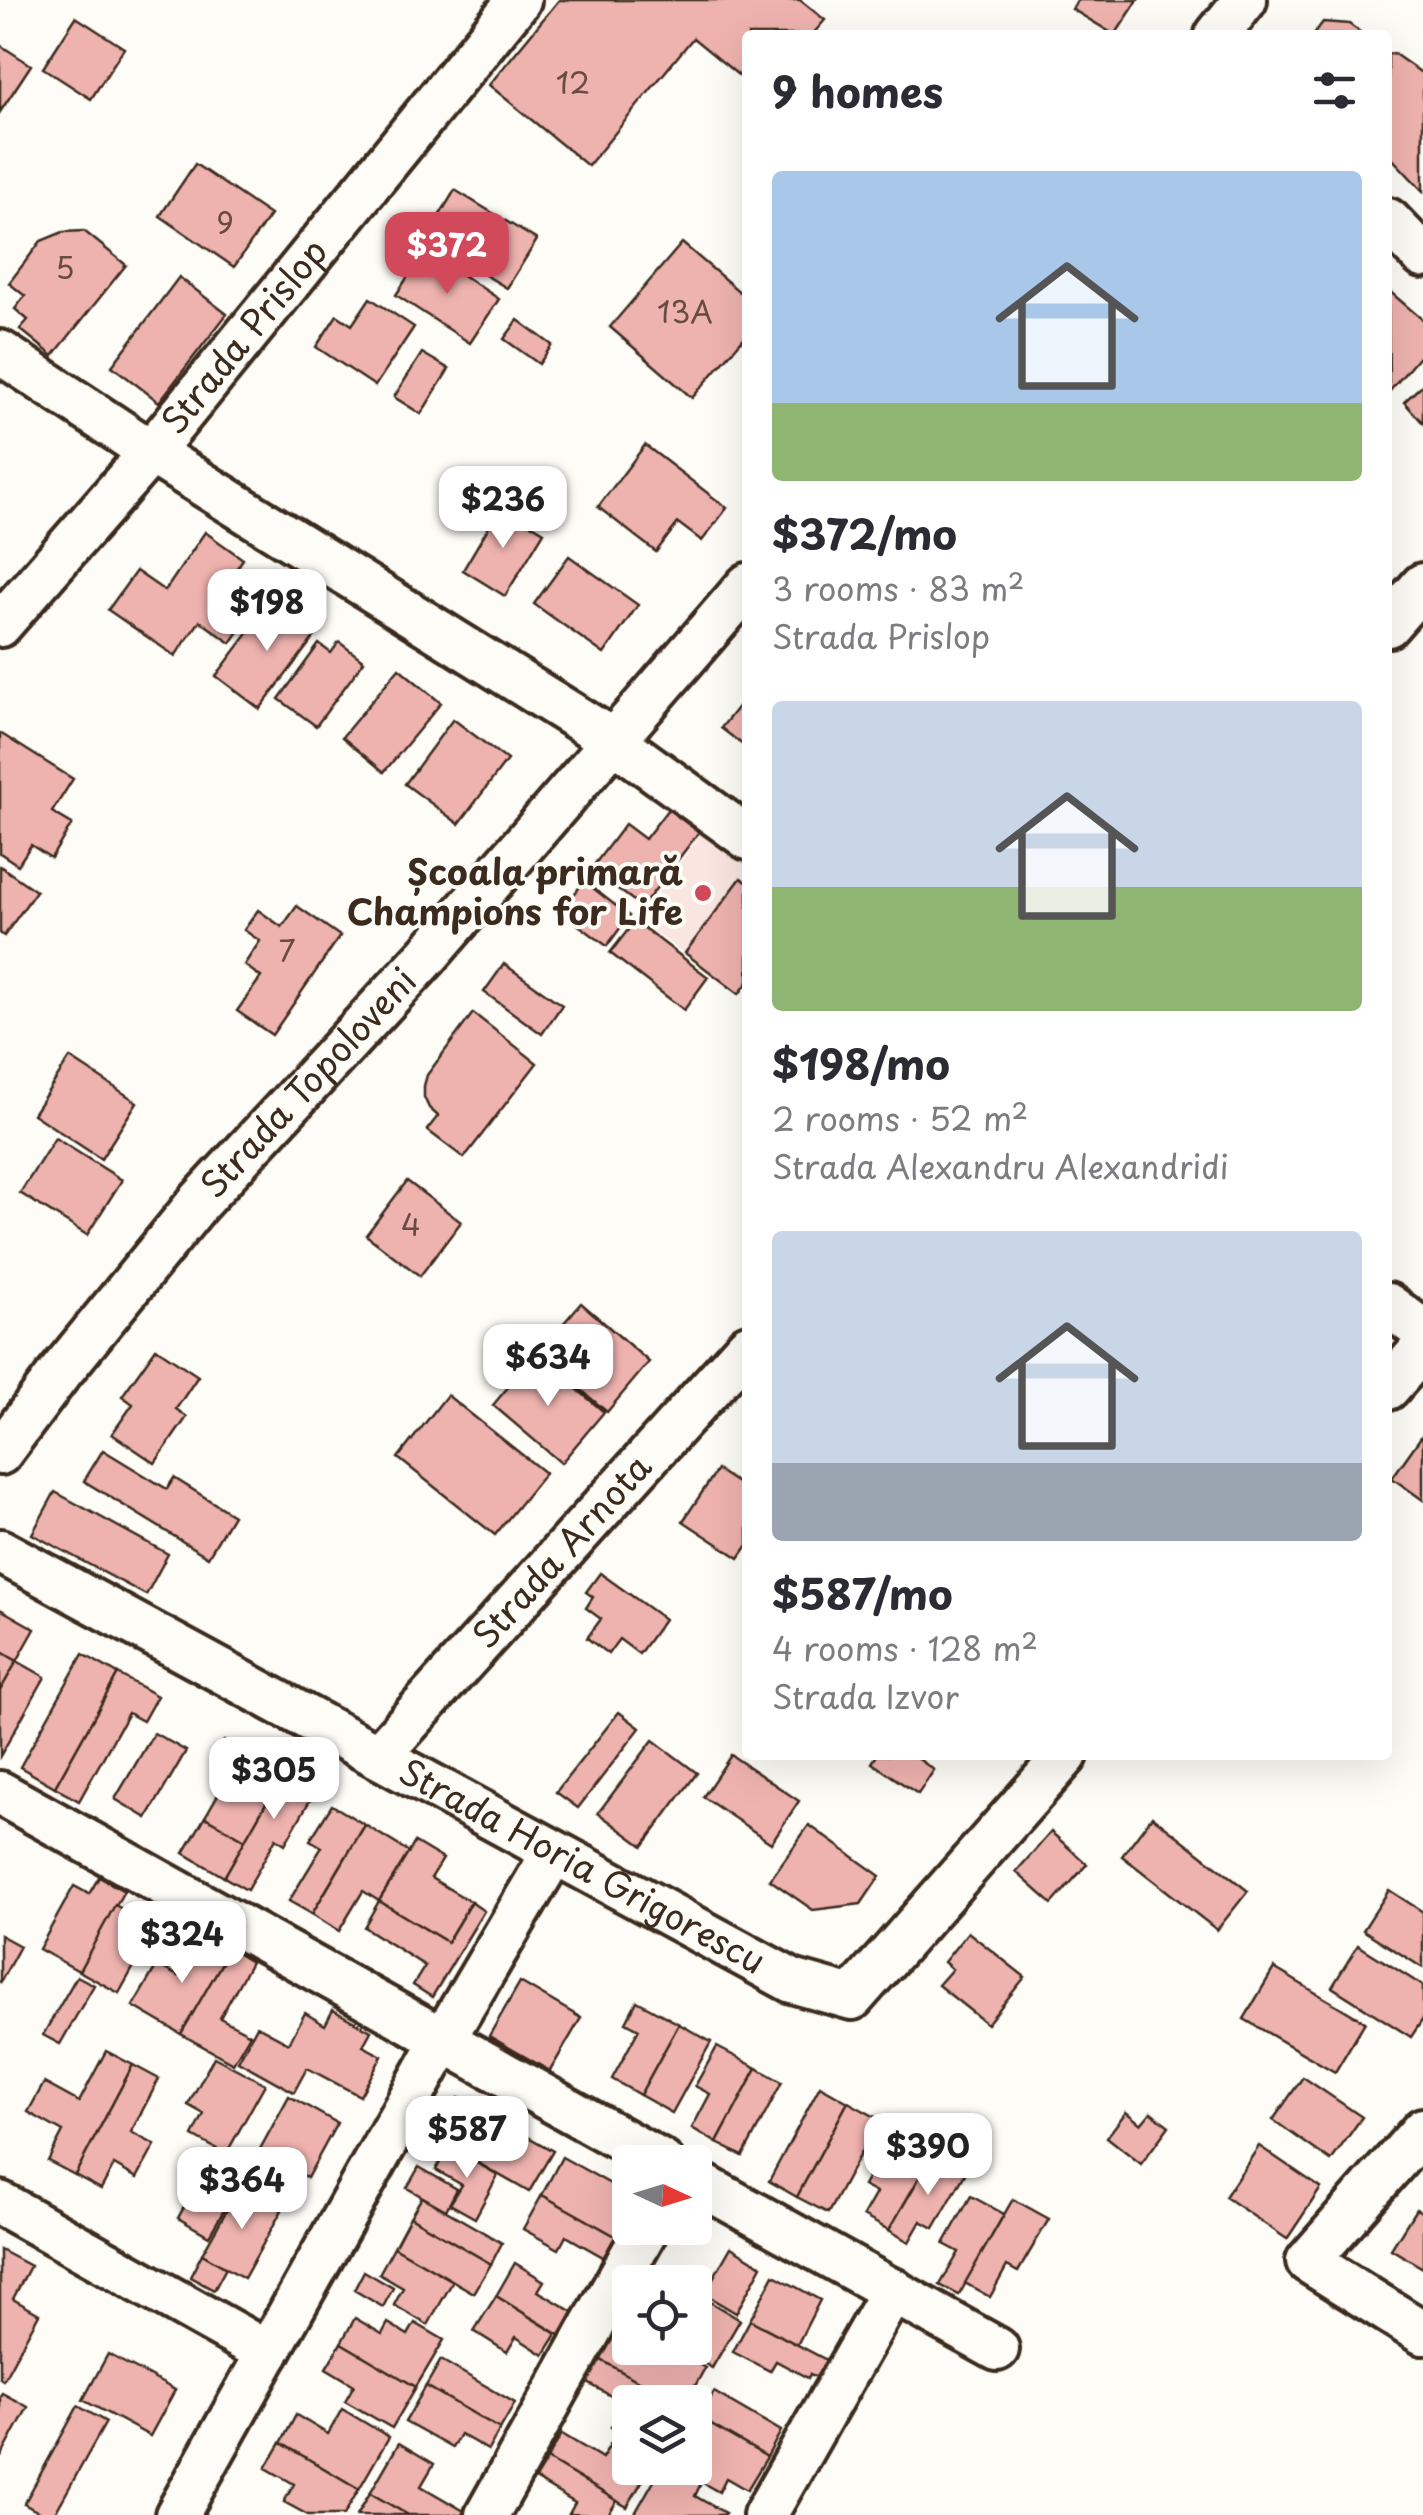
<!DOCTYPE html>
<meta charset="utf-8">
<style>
:root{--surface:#fff;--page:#f2f2f3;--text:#2b2b33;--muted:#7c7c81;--accent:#d1495b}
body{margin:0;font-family:"Playpen Sans",sans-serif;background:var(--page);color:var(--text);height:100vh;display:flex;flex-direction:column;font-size:38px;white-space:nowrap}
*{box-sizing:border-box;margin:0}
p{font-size:32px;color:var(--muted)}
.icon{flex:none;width:55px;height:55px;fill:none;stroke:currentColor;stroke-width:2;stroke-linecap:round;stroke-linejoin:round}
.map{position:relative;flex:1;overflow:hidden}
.drawer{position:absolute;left:742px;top:30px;width:650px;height:1730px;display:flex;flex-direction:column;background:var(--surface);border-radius:10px;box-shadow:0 10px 40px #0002}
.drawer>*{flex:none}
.needle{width:65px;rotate:94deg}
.controls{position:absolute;left:612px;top:2145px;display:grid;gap:20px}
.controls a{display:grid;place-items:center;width:100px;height:100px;border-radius:10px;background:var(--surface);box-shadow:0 10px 40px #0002;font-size:50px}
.price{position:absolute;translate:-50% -85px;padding:0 22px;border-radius:20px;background:#fff;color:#222;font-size:32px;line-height:65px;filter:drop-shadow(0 2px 5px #0008)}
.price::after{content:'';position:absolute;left:50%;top:60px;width:30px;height:22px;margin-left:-15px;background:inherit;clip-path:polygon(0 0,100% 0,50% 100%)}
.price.current{background:var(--accent);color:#fff}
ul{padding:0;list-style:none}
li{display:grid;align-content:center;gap:20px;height:530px;padding:0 30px}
li span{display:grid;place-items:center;height:310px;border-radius:10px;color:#555}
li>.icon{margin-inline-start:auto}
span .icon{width:180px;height:180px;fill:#fffc;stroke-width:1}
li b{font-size:42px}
h2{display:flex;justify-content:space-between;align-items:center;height:120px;padding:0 30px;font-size:42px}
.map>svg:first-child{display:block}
</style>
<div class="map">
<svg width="1423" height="2515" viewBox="0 0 1423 2515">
<rect width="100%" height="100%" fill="#fdfcf7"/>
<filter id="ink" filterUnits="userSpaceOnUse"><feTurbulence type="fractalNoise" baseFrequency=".01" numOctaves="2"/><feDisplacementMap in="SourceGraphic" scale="20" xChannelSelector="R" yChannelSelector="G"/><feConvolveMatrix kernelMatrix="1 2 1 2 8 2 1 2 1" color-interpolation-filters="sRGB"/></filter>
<g filter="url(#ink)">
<polygon fill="#f9e6e1" points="702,832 747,866 747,982 739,994 638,920"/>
<g fill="#efb3af" stroke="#3b2a1e" stroke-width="2.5">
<polygon points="559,0 800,0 825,20 812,35 748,35 748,83 693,38 588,166 489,85"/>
<polygon points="1078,0 1138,0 1115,35 1072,9"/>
<polygon points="76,17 124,48 91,99 43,68"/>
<polygon points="1323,22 1349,24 1364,35 1313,35"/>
<polygon points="0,45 31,65 0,112"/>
<polygon points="1393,53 1423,74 1423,191 1388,154 1388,54"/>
<polygon points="195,164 270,215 234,267 160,216"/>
<polygon points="455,190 537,240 507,288 425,239"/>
<polygon points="84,231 126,265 53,356 20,329 28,320 15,309 25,296 9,283 41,241 63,232"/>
<polygon points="682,243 748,299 748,333 692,398 610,327"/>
<polygon points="425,250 499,299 470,343 396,295"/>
<polygon points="179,277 227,314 159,402 112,366"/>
<polygon points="1388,290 1423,320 1423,352 1389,392"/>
<polygon points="370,298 414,327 375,386 316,347 337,315 352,325"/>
<polygon points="518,320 552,345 539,364 504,339"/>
<polygon points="422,353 449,369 421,414 394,397"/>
<polygon points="1423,384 1423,423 1404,402"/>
<polygon points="645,445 727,508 702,541 678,523 656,552 598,507"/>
<polygon points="501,506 544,532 505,596 463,570"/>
<polygon points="205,532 243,559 237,568 268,590 231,643 200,621 175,656 108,610 136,571 165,591"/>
<polygon points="569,556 638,605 604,654 534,604"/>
<polygon points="274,599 318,632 260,709 216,676"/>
<polygon points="339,642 364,661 316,726 279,699 319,644 331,653"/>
<polygon points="399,668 441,703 384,772 342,737"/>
<polygon points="748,694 748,749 721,728"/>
<polygon points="453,719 507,760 459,824 405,784"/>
<polygon points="0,733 73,779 52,812 72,824 51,858 31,845 18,865 0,853"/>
<polygon points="668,809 699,832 642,907 591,869 625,824 645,839"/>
<polygon points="0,866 36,891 4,936 0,933"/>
<polygon points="741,878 748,883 748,982 739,994 685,953"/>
<polygon points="584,881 629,916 607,946 561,912"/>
<polygon points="297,906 340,936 272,1035 237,1011 261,977 244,965 260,941 244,930 258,910 282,927"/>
<polygon points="635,921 708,977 684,1010 610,953"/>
<polygon points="504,964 562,1005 542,1034 484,992"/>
<polygon points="473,1013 537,1063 464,1158 427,1130 438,1116 429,1108 424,1097 424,1086 427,1075"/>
<polygon points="70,1058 137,1102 101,1159 33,1114"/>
<polygon points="55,1138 122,1180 87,1235 20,1193"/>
<polygon points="407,1181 461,1222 420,1276 366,1235"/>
<polygon points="581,1303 649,1362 607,1412 538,1353"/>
<polygon points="156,1348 198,1376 176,1409 187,1417 155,1463 112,1434 133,1404 122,1396"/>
<polygon points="536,1354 604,1412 561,1463 493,1405"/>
<polygon points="447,1395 545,1473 495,1535 398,1458"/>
<polygon points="1423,1434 1423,1500 1392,1478"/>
<polygon points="103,1450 167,1489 174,1478 233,1515 208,1557 84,1481"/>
<polygon points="717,1470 748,1490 748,1545 739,1558 683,1521"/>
<polygon points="55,1492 168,1554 146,1595 32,1534"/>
<polygon points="600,1573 664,1619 639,1654 619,1639 608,1654 587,1638 601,1619 586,1608 593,1597 586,1592"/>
<polygon points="0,1609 35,1629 17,1661 0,1651"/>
<polygon points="0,1651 17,1661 0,1691"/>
<polygon points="83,1654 118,1674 55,1787 20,1767"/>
<polygon points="17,1661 45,1677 0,1756 0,1691"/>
<polygon points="118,1674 157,1696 143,1721 128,1713 79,1801 55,1787"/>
<polygon points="619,1712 640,1728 578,1808 556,1792"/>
<polygon points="154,1733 186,1751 147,1818 115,1799"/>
<polygon points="653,1740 697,1773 643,1846 598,1813"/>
<polygon points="224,1741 243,1751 232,1769 214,1759"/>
<polygon points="243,1751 283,1774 245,1840 205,1817"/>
<polygon points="731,1755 799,1801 771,1843 703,1797"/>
<polygon points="877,1755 913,1755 934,1770 918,1794 872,1763"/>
<polygon points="290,1761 322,1779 285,1844 276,1838 247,1890 224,1877"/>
<polygon points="332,1805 365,1825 312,1914 289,1901 322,1847 310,1840"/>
<polygon points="1152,1816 1248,1891 1217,1930 1122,1856"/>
<polygon points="205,1817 245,1840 224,1877 184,1853"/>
<polygon points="365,1825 409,1852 379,1901 363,1891 339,1931 312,1914"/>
<polygon points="809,1825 880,1876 861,1904 813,1910 770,1880"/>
<polygon points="1051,1832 1087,1864 1052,1904 1016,1872"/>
<polygon points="415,1842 443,1859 431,1878 471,1902 447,1942 379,1901"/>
<polygon points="99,1877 124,1891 79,1971 39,1949 74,1886 89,1894"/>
<polygon points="1389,1890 1423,1912 1423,1968 1363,1930"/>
<polygon points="379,1901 447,1942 471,1902 484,1911 432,1997 413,1985 425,1966 364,1927"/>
<polygon points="115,1905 140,1919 126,1945 141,1954 119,1993 79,1971"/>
<polygon points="968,1932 1025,1977 987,2024 938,1985 952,1969 944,1962"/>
<polygon points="202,1933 230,1949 181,2034 133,2006 157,1965 178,1976"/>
<polygon points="0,1935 20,1946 0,1983"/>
<polygon points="1358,1945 1423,1986 1423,2019 1411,2037 1332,1987"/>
<polygon points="230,1949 251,1962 220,2018 250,2034 233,2063 181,2034"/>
<polygon points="1274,1968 1365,2022 1335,2072 1244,2019"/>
<polygon points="77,1976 94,1985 60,2044 43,2035"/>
<polygon points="520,1982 581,2018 550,2071 489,2036"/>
<polygon points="637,2001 679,2024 640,2095 612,2079 639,2029 626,2022"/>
<polygon points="333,2010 371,2031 363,2046 382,2056 360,2096 307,2068 294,2092 238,2061 257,2026 289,2043 305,2013 325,2025"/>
<polygon points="679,2024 711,2042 672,2113 640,2095"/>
<polygon points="717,2047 757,2068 717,2143 692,2128 710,2094 695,2086"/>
<polygon points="106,2051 133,2065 75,2175 48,2161 63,2132 28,2112 44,2083 79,2102"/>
<polygon points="214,2057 265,2084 226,2154 193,2136 204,2114 188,2105"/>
<polygon points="133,2065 159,2079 131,2132 155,2145 137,2178 114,2165 101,2189 75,2175"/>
<polygon points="757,2068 782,2082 743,2156 717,2143"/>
<polygon points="1303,2077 1362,2117 1331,2161 1273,2120"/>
<polygon points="820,2086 848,2102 797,2197 769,2181"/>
<polygon points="289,2096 337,2123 307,2178 259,2151"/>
<polygon points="459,2098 553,2151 529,2192 436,2139"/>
<polygon points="848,2102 879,2119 828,2213 797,2197"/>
<polygon points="1126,2112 1141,2124 1151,2112 1169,2126 1141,2164 1107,2137"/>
<polygon points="893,2133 932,2156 889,2230 863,2216 876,2193 863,2186"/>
<polygon points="1259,2146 1321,2188 1287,2239 1225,2197"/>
<polygon points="448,2147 498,2175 475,2218 450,2204 462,2185 436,2170"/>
<polygon points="932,2156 965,2174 934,2228 921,2221 909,2242 889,2230"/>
<polygon points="562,2157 630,2195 630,2228 624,2241 542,2195"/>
<polygon points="211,2158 244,2176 209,2236 178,2218"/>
<polygon points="419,2167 457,2189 446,2210 407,2188"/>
<polygon points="240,2187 282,2210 244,2278 202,2254"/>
<polygon points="542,2195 624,2241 612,2262 566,2236 559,2249 523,2229"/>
<polygon points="971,2196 1004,2214 959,2295 940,2285 959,2252 944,2244"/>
<polygon points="422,2197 502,2243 491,2264 410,2217"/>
<polygon points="1013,2199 1049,2219 1018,2272 1007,2266 990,2297 965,2283"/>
<polygon points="1416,2209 1423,2213 1423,2268 1391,2249"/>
<polygon points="410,2217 491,2264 474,2293 394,2247"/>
<polygon points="394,2247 453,2281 428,2325 394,2305 403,2288 379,2274"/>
<polygon points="731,2247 762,2266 736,2313 704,2294"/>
<polygon points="0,2250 30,2266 13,2299 39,2314 3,2380 0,2378"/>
<polygon points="202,2254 226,2268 214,2290 190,2277"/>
<polygon points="515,2263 544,2281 538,2291 582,2317 568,2340 496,2296"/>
<polygon points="364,2271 393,2288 383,2307 354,2290"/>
<polygon points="774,2275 820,2300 797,2345 750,2320"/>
<polygon points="496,2296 557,2334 544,2355 516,2337 507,2352 474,2331"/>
<polygon points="710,2302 740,2320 712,2368 682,2350 695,2348 695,2328"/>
<polygon points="355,2318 382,2334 388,2323 408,2335 415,2323 444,2340 416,2387 341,2343"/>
<polygon points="750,2320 836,2365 826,2382 810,2374 808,2378 776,2361 770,2371 733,2352"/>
<polygon points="610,2328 630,2340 630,2348 671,2348 705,2368 686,2402 675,2402 594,2356"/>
<polygon points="341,2343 416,2387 392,2428 345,2401 354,2385 326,2368"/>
<polygon points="108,2354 175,2390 150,2436 83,2400"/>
<polygon points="594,2356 675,2402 630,2402 630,2438 611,2427 625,2404 581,2379"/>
<polygon points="441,2360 515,2403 500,2429 426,2386"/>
<polygon points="426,2386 500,2429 488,2450 460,2434 452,2448 405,2422"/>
<polygon points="714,2392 781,2431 767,2457 699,2418"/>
<polygon points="2,2393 28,2407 0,2459 0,2396"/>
<polygon points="78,2406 106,2422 54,2515 44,2515 24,2504"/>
<polygon points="342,2409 389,2437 359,2489 281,2443 296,2415 328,2434"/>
<polygon points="699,2418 767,2457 747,2490 726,2478 719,2492 676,2468 695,2468 695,2425"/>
<polygon points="562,2434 602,2458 614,2438 630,2447 630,2468 650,2468 627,2507 547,2459"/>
<polygon points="281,2443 359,2489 344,2515 308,2515 284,2502 294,2484 266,2468"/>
<polygon points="399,2443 434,2464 421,2486 464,2511 462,2515 408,2515 370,2493"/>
<polygon points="547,2459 617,2501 608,2515 569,2514 575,2503 535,2479"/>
<polygon points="661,2468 673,2468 701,2483 695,2496 725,2513 723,2515 634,2515"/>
<polygon points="370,2493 408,2515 357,2515"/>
</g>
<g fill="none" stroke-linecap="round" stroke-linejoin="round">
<defs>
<g id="minor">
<polyline points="1217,35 1245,0"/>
<polyline points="1388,220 1423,256"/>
<polyline points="0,352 151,452 614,741 748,838"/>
<path id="s1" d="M0,625l151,-173 368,-452"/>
<polyline points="1388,625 1423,585"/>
<polyline points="1388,1305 1423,1331"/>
<polyline points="1388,1388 1423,1348"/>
<path id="s2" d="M0,1453l59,-79 139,-171 230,-248 320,-370"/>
<path id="s3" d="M0,1551l792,430 60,17 214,-243"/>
<path id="s4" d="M378,1756l370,-410"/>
<polyline points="0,1793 662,2162"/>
<polyline points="1423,2130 1308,2261 1423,2333"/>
<polyline points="695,2181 997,2349"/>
<polyline points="0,2203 268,2353"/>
<polyline points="177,2515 443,2040 554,1852"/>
<polyline points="487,2515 647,2228"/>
<polyline points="765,2515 893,2290"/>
</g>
</defs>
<use href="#minor" stroke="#3b2a1e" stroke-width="50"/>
<use href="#minor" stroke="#fdfcf7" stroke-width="42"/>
</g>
</g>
<circle fill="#d1495b" stroke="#fdfcf7" stroke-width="4" cx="703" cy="893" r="10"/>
<g text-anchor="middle" stroke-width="8" stroke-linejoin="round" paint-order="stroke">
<g font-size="30" fill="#684c42">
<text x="573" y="94">12</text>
<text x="225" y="234">9</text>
<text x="65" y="279">5</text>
<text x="685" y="323">13A</text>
<text x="287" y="962">7</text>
<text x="411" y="1236">4</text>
</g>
<g font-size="35" fill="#3b2a1e" stroke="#fdfcf7">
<text dy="12" stroke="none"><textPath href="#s1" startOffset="378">Strada Prislop</textPath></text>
<text dy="12" stroke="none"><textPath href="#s2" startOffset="482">Strada Topoloveni</textPath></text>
<text dy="12" stroke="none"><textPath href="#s4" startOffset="275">Strada Arnota</textPath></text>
<text dy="12" stroke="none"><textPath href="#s3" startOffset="662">Strada Horia Grigorescu</textPath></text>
</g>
<g font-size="35" font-weight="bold" fill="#3b2a1e" stroke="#fdfcf7" text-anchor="end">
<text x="683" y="885">Școala primară<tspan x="683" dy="40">Champions for Life</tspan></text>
</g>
</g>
</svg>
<div class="controls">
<a><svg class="needle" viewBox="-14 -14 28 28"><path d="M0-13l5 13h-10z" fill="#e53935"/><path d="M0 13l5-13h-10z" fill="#7c7c81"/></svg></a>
<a><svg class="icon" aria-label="locate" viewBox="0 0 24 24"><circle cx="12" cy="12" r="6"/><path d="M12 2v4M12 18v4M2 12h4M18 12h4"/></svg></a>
<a><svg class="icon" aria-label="layers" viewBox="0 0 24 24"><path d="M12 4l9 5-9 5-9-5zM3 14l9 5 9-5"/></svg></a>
</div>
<b class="price current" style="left:447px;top:297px">$372</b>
<b class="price" style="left:503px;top:551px">$236</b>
<b class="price" style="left:267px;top:654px">$198</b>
<b class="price" style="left:548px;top:1409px">$634</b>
<b class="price" style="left:274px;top:1822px">$305</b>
<b class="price" style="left:182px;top:1986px">$324</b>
<b class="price" style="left:467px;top:2181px">$587</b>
<b class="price" style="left:928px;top:2198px">$390</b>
<b class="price" style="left:242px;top:2232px">$364</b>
<section class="drawer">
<h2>9 homes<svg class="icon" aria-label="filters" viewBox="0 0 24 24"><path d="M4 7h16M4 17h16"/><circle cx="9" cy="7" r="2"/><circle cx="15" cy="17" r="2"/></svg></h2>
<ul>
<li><span style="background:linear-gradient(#a9c7e8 75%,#8fb573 0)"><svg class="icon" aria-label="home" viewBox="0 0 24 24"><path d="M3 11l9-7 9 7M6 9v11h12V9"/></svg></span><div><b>$372/mo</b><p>3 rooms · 83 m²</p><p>Strada Prislop</p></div></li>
<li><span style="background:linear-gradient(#c9d6e8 60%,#8fb573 0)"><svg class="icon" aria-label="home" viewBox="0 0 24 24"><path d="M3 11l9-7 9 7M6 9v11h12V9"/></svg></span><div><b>$198/mo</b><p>2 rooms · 52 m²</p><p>Strada Alexandru Alexandridi</p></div></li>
<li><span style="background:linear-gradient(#c9d6e8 75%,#9aa5b1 0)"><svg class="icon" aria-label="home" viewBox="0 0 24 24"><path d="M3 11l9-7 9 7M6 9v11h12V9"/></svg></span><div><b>$587/mo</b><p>4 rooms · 128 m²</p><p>Strada Izvor</p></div></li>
</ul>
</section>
</div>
